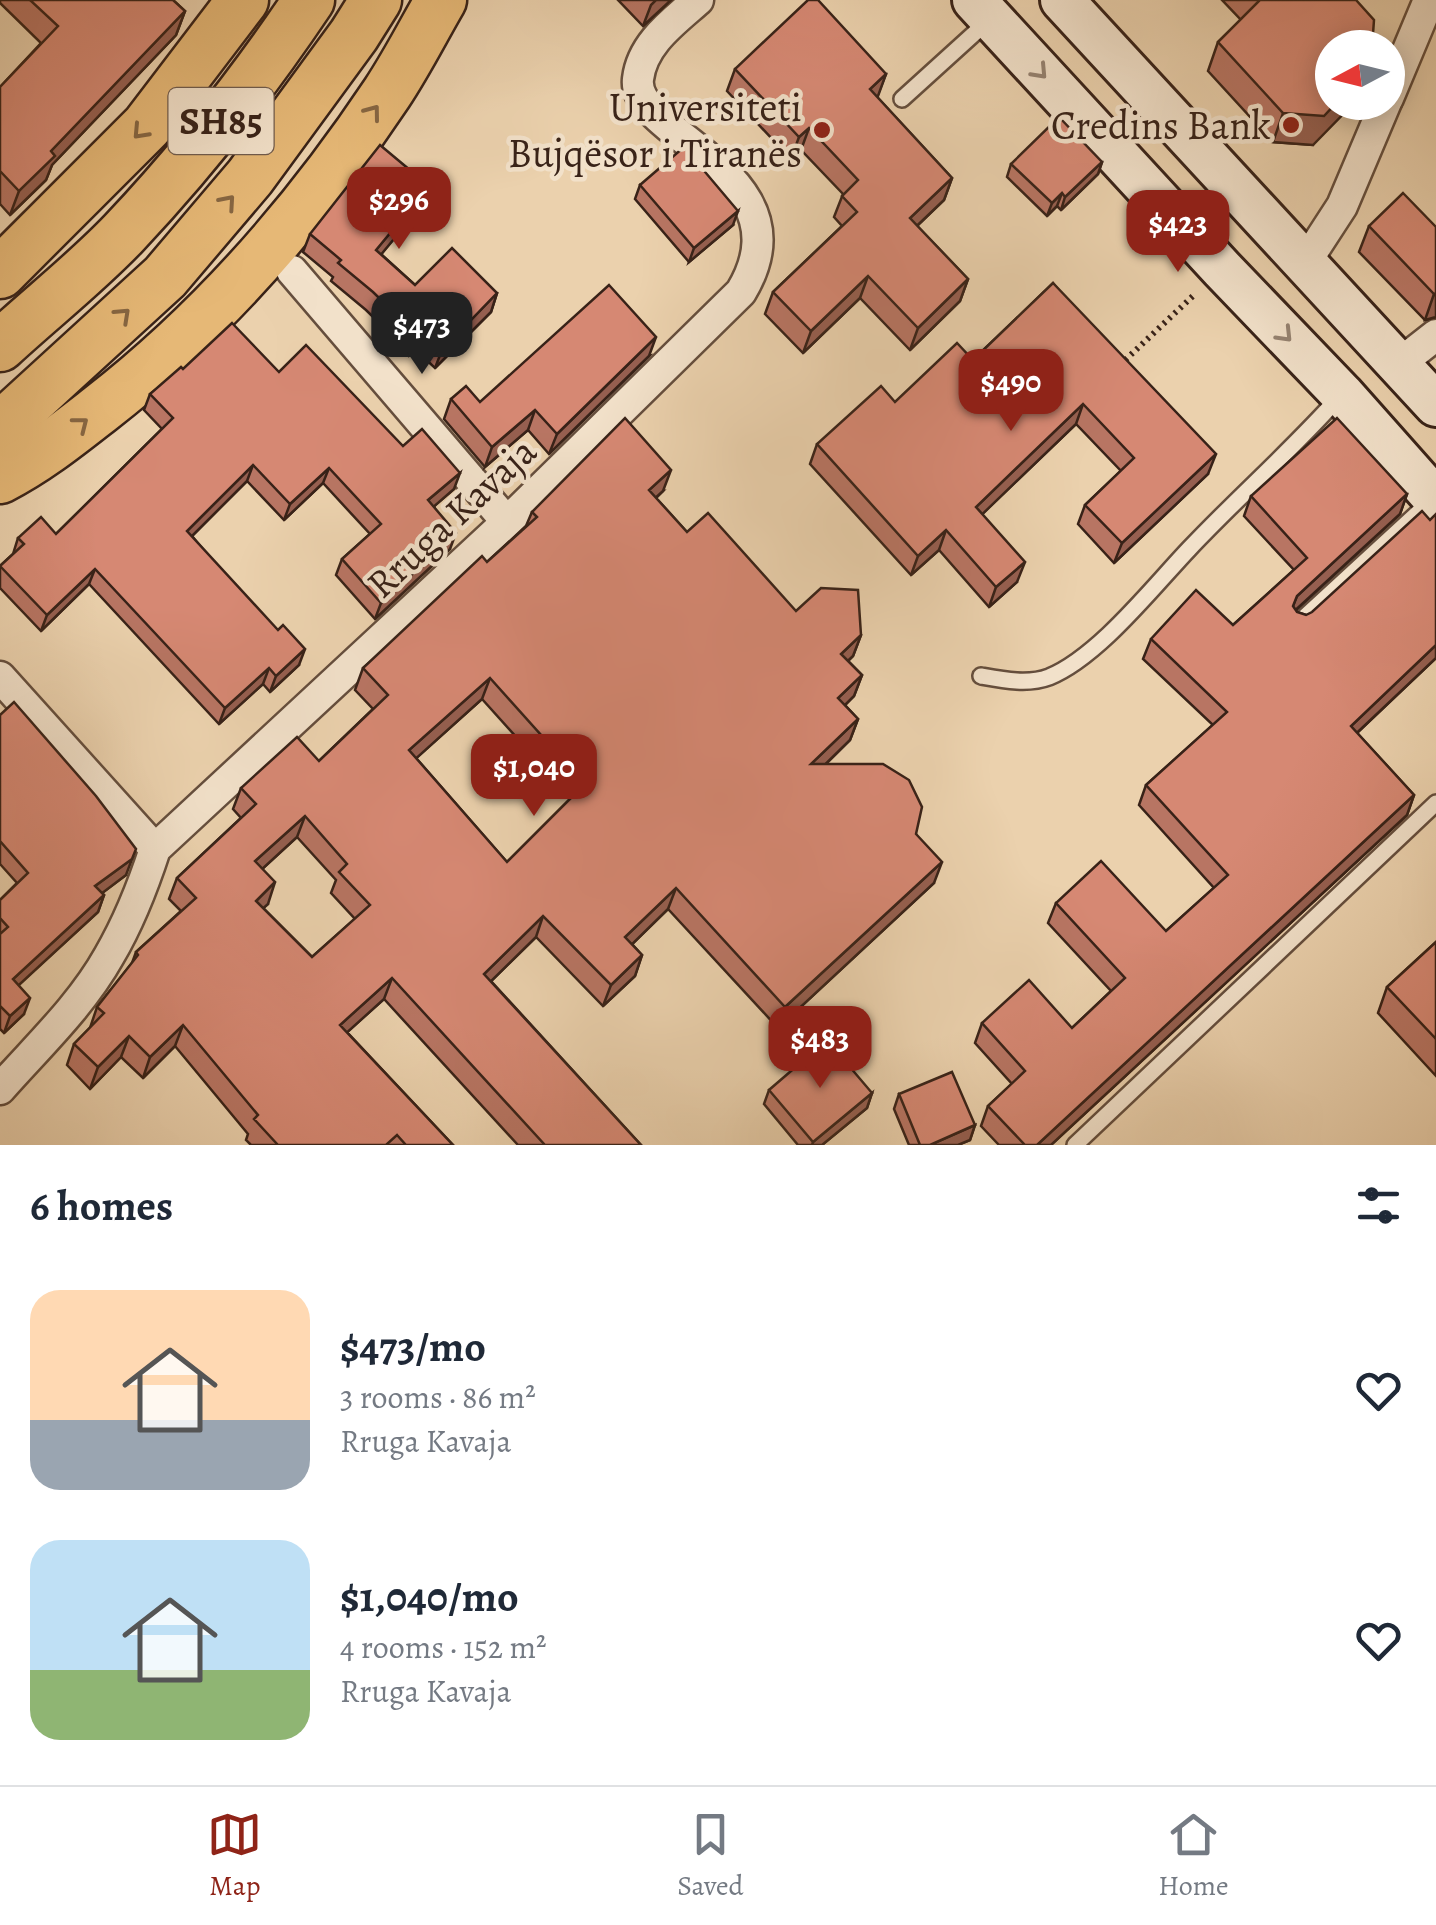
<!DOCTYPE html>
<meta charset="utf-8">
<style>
:root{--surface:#fff;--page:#f6f6f7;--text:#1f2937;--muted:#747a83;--line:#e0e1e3;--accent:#8f2418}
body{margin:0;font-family:Alegreya,serif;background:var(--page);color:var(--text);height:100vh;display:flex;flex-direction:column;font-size:38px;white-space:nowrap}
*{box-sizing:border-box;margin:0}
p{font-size:32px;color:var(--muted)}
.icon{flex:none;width:55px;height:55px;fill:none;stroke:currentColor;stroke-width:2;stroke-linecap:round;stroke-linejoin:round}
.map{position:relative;height:1145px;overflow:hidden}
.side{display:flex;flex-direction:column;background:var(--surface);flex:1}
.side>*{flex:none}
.needle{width:65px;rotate:263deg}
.controls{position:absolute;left:1315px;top:30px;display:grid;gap:20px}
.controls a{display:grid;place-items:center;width:90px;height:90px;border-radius:50%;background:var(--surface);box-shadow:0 5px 25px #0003;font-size:50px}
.price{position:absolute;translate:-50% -85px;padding:0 22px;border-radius:20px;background:var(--accent);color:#fff;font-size:32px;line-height:65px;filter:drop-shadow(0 2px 5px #0008)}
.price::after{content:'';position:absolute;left:50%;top:60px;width:30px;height:22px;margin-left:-15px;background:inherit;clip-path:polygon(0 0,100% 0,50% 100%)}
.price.current{background:#222;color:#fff}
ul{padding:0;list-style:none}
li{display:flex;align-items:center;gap:30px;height:250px;padding:0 30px}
li span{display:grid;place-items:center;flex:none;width:280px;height:200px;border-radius:30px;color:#555}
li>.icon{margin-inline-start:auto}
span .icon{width:120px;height:120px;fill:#fffc;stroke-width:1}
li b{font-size:42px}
h2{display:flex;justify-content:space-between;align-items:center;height:120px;padding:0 30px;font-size:42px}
.tabs{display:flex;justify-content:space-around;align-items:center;height:140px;border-top:2px solid var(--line);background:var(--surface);font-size:28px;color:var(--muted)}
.tabs a{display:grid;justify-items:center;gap:5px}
.tabs .current{color:var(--accent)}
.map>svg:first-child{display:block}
</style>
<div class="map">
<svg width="1436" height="1145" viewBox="0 0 1436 1145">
<rect width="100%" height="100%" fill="#ebd1ad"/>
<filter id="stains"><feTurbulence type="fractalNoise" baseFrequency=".002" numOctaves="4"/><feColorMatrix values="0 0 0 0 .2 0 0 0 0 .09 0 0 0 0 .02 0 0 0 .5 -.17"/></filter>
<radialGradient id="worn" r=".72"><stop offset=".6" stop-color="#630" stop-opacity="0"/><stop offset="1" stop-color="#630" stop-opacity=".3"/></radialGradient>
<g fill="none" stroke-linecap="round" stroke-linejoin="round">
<defs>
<g id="service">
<polyline points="902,99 988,21"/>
<polyline points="1297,624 1434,498"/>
<path d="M981,676c22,4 47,9 68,1 49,-20 103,-89 140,-128 49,-52 103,-99 150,-152"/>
<polyline points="1075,1145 1436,803"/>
</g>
<g id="minor">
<polyline points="1388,98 1429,0"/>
<polyline points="1305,263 1342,206 1386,102"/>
<polyline points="292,271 507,522"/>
<polyline points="1399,364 1436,335"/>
<polyline points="0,677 155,849"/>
<path d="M0,1089c37,-42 81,-83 109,-133 20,-34 34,-70 46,-107l352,-327 234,-230c71,-118 -110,-156 -103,-213 4,-35 35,-57 60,-79"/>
</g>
<g id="secondary">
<polyline points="974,0 1222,269 1342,394 1436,500"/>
<polyline points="1062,0 1436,405"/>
</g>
<g id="trunk">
<polyline points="0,273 147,126 243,0"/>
<path d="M0,346c41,-38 86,-73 124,-113 68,-72 130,-151 185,-233"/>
<polyline points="0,428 165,277 250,177 354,35 376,0"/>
<path d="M0,478c37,-19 68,-44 100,-69 112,-87 209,-199 287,-316 20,-30 36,-62 54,-93"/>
</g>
</defs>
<use href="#service" stroke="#654e3d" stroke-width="20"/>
<use href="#minor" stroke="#654e3d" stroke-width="35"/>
<use href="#secondary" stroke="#382218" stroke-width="48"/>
<use href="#trunk" stroke="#382218" stroke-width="55"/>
<polyline stroke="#382218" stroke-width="6" stroke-dasharray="2.5 5" stroke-linecap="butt" points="1120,365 1195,294"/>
<use href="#service" stroke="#f2e1ca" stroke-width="15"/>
<use href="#minor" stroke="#f2e1ca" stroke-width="30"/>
<use href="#secondary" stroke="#f2e1ca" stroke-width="42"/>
<use href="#trunk" stroke="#e6b876" stroke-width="50"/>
</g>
<g fill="#b87563" stroke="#382218" stroke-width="2.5" fill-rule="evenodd">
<polygon points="0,0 173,0 185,11 176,35 52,165 46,180 10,215 0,204 0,87 41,43 0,3"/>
<polygon points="618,0 671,0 643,26"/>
<polygon points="1222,0 1356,0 1313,145 1273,142 1208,71 1218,42 1241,20"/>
<polygon points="735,69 886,74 877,97 952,178 944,200 917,226 968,279 960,301 910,350 860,298 803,353 765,314 773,292 842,226 834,217 843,194 801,150 791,159 727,91"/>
<polygon points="1102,162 1098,174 1061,210 1057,206 1047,216 1007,177 1011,164"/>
<polygon points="640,185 733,225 689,262 635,199"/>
<polygon points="422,205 381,254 415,285 497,293 491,312 435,368 416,350 411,354 366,310 331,281 333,277 303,252 310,234"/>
<polygon points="1369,226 1436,227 1436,317 1425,320 1359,252"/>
<polygon points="1053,283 1208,474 1114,563 1078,524 1085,505 1121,471 1076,424 982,514 1017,582 989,607 939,550 911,575 810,464 817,444 973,360"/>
<polygon points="649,356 549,454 528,430 485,467 444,419 451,399 480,402"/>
<polygon points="183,369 279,372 403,446 454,489 434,506 450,549 375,619 336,575 342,559 370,534 323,483 284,520 247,481 192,536 299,665 270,692 263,684 219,724 89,584 41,631 0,588 0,566 13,554 18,538 56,534 162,429 144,410 150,394"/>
<path d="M663,491l-7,7 31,34 109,79 65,24 -8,21 -5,5 14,14 -8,21 -9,9 13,14 -8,21 -24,24 90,70 18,49 -156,145 -110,-119 -36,35 10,11 -7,21 -32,30 -67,-69 -45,44 150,164h-123l-134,-146 -37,33 106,113h-202l-5,-5 2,-6 -73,-88 -32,32 -22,-21 -31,32 -23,-24 7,-21 16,-16 7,-21 35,-44 4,-11 45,-41 -12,-12 8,-21 64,-60 -8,-9 8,-21 78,-27 54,-52 -18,-19 8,-22 124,-106 39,-36 6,-14zM482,699l89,99 -64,64 -91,-104zM297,837l39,43 -5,13 24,26 -43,38 -49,-49 5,-4 -6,-35z"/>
<polygon points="1407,494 1400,514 1296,610 1297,612 1436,658 1357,733 1414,795 1407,815 1051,1145 999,1145 981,1126 988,1106 1012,1084 975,1043 982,1023 1072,1028 1111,991 1048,923 1056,903 1166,931 1214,888 1139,805 1146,785 1213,725 1143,659 1151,639 1233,625 1294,570 1244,516 1251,496"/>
<polygon points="0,715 126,875 102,893 104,895 98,912 18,985 24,1014 4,1033 0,1029 0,900 17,883 0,864"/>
<polygon points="1436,942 1436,1076 1378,1013 1387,987"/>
<polygon points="769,1090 872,1093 867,1108 822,1145 798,1145 764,1104"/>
<polygon points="899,1094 975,1125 970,1140 958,1145 909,1145 894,1109"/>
</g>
<g fill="#965f50" stroke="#382218" stroke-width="2.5">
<polygon points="656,0 671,0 643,26 651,5"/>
<polygon points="185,11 176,35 52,165 46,180 10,215 19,191 51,151"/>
<polygon points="886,74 878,96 862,111 870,89"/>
<polygon points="1337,102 1355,102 1313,145 1273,142 1283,113"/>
<polygon points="809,128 801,150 791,159 799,137"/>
<polygon points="1102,162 1098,174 1061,210 1065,197"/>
<polygon points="952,178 944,200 902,240 910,218"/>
<polygon points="429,186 422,205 370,268 376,250"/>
<polygon points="1062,193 1057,206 1047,216 1052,203"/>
<polygon points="738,211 733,225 689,262 694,248"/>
<polygon points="868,276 860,298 803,353 811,331"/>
<polygon points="968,279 960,301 910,350 918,328"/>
<polygon points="497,293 491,312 435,368 442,350"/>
<polygon points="1436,293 1436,317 1425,320 1434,294"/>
<polygon points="422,331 416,350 411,354 418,336"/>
<polygon points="656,337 649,356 549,454 557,434"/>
<polygon points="1083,404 1076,424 969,527 976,507"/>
<polygon points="535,410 528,430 485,467 492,447"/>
<polygon points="1216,454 1208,474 1114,563 1122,543"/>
<polygon points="253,465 247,481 181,547 187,531"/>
<polygon points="329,468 323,483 284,520 290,504"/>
<polygon points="671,470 663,491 641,511 649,490"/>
<polygon points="460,473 454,489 423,516 428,500"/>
<polygon points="1407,494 1400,514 1289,616 1297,596"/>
<polygon points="946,530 939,550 911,575 918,556"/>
<polygon points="456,533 450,549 375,619 381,603"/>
<polygon points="1025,562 1017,582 989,607 996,587"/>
<polygon points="95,569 89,584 41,631 47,615"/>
<polygon points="861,635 853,656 833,675 841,654"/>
<polygon points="1436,645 1436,658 1343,746 1351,726"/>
<polygon points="305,649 299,665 270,692 276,676"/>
<polygon points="269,668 263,684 219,724 225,708"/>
<polygon points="862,675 854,696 831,719 838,698"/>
<polygon points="490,678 482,699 401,772 409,750"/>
<polygon points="858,719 850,740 804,785 811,764"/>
<polygon points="1414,795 1407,815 1051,1145 1037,1145"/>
<polygon points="305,816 297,837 248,882 255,861"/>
<polygon points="132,859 126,875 89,903 95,886"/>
<polygon points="942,862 934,883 778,1028 785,1007"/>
<polygon points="275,882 268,904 248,922 256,901"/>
<polygon points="676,888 668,909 618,958 625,937"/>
<polygon points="104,895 98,912 7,996 13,979"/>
<polygon points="543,916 536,937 477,995 484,974"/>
<polygon points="642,955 635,976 603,1006 611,985"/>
<polygon points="392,978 384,999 332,1046 340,1025"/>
<polygon points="30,998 24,1014 4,1033 10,1016"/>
<polygon points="183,1025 175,1046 143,1078 150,1057"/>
<polygon points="129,1036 121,1057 90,1089 98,1067"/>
<polygon points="872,1093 867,1108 822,1145 812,1145 813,1142"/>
<polygon points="975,1125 970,1140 958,1145 930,1145"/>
</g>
<g fill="#d68873" stroke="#382218" stroke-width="2.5" fill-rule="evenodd">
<polygon points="30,0 173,0 185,11 51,151 55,156 19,191 0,171 0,87 58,26"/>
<polygon points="808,0 818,0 886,74 870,89 952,178 910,218 968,279 918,328 868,276 811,331 773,292 857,212 842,196 858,180 809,128 799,137 735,69"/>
<polygon points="1258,0 1356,0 1374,20 1372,48 1332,48 1332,102 1337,102 1324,116 1283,113 1218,42 1259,1"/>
<polygon points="1059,117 1102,162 1065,197 1062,193 1052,203 1011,164"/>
<polygon points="380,145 429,186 376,250 415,285 452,248 497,293 442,350 422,331 418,336 373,292 338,263 341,260 310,234"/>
<polygon points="684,147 738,211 694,248 640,185"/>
<polygon points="1403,193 1436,227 1436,293 1434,294 1369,226"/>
<polygon points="1053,283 1216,454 1122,543 1085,505 1134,458 1083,404 976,507 1025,562 996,587 946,530 918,556 817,444 881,386 895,402 957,343 973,360"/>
<polygon points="609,285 656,337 557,434 535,410 492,447 451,399 466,386 480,402"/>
<polygon points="232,323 279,372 306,345 403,446 422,429 460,473 428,500 456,533 381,603 342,559 381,524 329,468 290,504 253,465 187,531 278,630 283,625 305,649 276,676 269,668 225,708 95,569 47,615 0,566 24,544 18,538 41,517 56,534 173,418 150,394 181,367 183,369"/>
<path d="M625,418l46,52 -22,20 38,42 21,-19 88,98 25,-23 37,2 3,45 -20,19 21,21 -24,23 20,21 -47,45h72l26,16 13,27 -6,27 26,28 -157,145 -109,-119 -51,49 17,18 -31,30 -68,-69 -59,58 157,171h-96l-153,-167 -52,47 113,120h-47l-9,-10 -11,10h-108l-24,-26 4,-4 -75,-90 -33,32 -21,-21 -31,31 -24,-23 30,-31 -7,-6 41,-52 -2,-3 60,-54 -19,-20 79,-74 -15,-16 56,-51 22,24 69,-66 -25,-27 119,-112 5,6 50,-45 -5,-5zM490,678l95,106 -78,78 -98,-112zM305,816l42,48 -8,8 31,33 -58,52 -56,-56 19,-19 -20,-21z"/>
<polygon points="1337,418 1407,494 1297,596 1293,606 1297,612 1306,615 1312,612 1422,511 1430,520 1436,514 1436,645 1351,726 1414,795 1037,1145 1025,1145 988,1106 1025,1071 982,1023 1029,980 1072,1028 1125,978 1056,903 1101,861 1166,931 1228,875 1146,785 1227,712 1151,639 1196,590 1233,625 1307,558 1251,496"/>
<polygon points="14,702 96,796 136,849 132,859 95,886 104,895 13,979 30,998 10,1016 0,1006 0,934 8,927 0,918 0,900 28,873 0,841 0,715"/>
<polygon points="1436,942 1436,1039 1387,987"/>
<polygon points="827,1040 872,1093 813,1142 769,1090"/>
<polygon points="952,1072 975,1125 930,1145 920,1145 899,1094"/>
</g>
<defs><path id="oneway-chevron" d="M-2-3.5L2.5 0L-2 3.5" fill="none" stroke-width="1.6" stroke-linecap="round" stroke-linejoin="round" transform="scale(2.5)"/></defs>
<g stroke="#958271">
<use href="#oneway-chevron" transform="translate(1040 72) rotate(47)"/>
<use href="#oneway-chevron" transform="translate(1285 335) rotate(46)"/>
</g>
<g stroke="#866642">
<use href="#oneway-chevron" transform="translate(373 112) rotate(-53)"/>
<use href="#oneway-chevron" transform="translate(140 132) rotate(133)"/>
<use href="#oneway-chevron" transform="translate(228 202) rotate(-49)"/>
<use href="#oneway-chevron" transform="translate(123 315) rotate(-43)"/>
<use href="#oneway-chevron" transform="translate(81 424) rotate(-38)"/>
</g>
<g fill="#8f2418" stroke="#f2e1ca" stroke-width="4">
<circle cx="1291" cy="125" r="10"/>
<circle cx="822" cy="130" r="10"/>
</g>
<g text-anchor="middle" stroke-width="9" stroke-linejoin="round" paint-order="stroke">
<rect fill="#f2e1ca" stroke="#705b4d" stroke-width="2.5" x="168.5" y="88" width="105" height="66" rx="8"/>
<g font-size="38" font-weight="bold" fill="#382218">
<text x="221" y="134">SH85</text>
</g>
<g font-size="40" fill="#382218" stroke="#f2e1ca" text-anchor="end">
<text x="802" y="121">Universiteti<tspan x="802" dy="46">Bujqësor i Tiranës</tspan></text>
<text x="1271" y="139">Credins Bank</text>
</g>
<g font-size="40" fill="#382218" stroke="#f2e1ca">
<text transform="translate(451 517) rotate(-43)" y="14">Rruga Kavaja</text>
</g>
</g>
<rect width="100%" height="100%" filter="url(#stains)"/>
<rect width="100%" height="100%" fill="url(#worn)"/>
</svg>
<div class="controls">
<a><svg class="needle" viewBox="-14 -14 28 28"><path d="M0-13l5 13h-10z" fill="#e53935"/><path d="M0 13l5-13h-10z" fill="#747a83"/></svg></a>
</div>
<b class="price" style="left:399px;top:252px">$296</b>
<b class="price" style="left:1178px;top:275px">$423</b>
<b class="price current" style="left:422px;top:377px">$473</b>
<b class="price" style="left:1011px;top:434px">$490</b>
<b class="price" style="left:534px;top:819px">$1,040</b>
<b class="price" style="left:820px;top:1091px">$483</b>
</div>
<section class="side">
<h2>6 homes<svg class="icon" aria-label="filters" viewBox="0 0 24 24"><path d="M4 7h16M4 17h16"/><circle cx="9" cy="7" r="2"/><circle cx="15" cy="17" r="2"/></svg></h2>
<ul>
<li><span style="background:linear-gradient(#ffd9b3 65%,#9aa5b1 0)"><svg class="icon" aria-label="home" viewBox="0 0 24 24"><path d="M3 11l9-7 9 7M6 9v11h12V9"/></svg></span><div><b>$473/mo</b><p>3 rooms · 86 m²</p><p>Rruga Kavaja</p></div><svg class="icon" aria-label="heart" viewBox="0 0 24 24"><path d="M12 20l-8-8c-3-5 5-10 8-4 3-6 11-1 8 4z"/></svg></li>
<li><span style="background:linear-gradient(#bfe0f5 65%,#8fb573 0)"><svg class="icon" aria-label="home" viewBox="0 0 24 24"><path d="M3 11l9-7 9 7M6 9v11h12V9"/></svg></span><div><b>$1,040/mo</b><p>4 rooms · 152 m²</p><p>Rruga Kavaja</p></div><svg class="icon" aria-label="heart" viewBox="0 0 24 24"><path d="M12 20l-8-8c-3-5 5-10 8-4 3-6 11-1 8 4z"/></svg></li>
</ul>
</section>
<nav class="tabs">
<a class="current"><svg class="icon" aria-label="map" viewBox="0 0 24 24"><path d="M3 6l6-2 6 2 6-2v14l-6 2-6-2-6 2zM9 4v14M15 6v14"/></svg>Map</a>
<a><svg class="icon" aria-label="saved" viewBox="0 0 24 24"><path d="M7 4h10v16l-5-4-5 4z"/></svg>Saved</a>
<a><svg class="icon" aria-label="home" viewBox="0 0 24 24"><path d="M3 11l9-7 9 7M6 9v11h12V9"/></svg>Home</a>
</nav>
